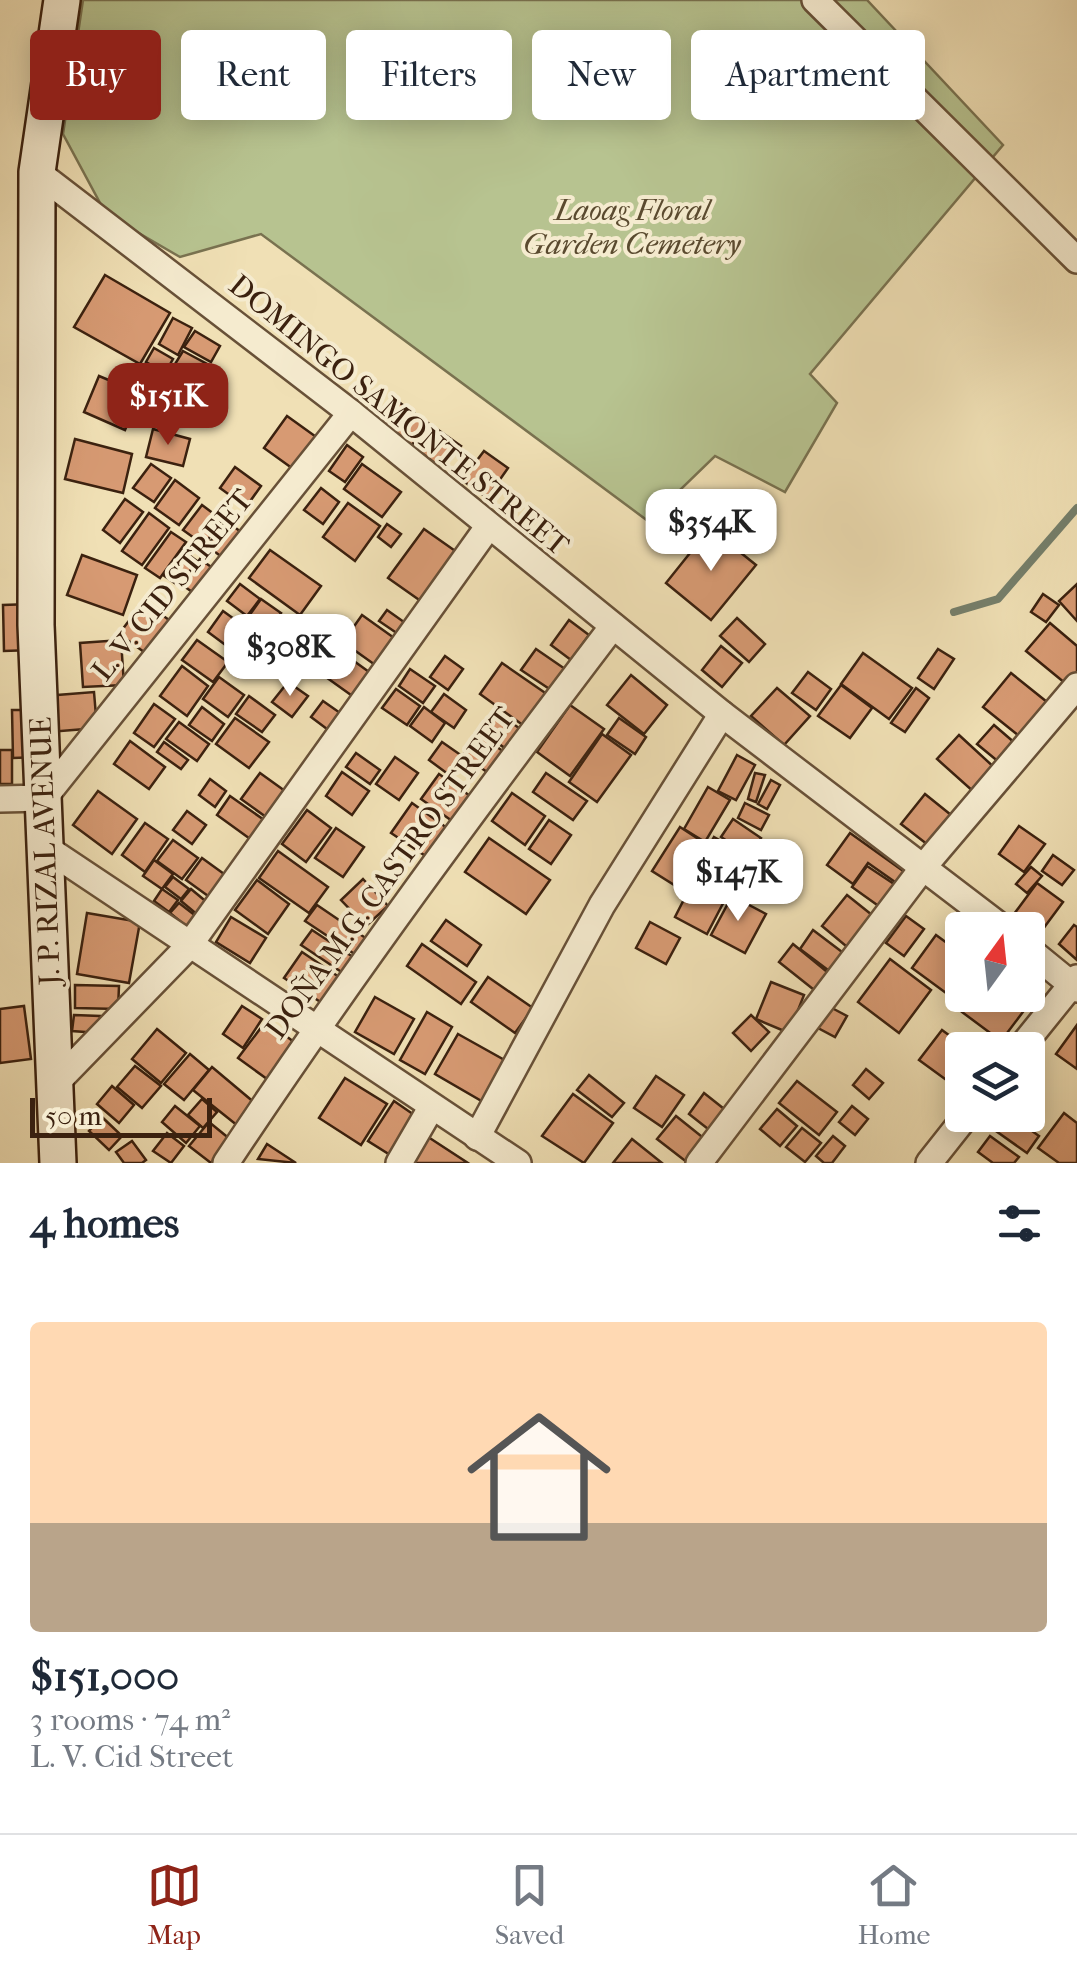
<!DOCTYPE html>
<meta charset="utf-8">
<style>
:root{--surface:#fff;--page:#f2f2f3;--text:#1f2937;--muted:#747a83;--line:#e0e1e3;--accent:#8f2418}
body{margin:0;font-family:"IM FELL French Canon",serif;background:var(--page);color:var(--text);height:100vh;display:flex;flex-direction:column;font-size:38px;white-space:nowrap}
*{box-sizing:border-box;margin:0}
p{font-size:32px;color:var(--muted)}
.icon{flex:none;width:55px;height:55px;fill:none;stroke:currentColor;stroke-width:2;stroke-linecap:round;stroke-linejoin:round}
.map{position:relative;height:1163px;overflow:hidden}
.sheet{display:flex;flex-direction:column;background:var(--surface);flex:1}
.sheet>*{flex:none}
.hud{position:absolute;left:30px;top:30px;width:1018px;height:90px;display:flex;gap:20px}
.needle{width:65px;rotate:15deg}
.controls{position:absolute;left:945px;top:912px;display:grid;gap:20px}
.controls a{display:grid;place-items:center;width:100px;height:100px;border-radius:10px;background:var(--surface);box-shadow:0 5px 25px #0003;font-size:50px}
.scale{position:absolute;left:30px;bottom:25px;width:182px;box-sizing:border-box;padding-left:10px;border:5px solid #3b210f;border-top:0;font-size:28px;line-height:35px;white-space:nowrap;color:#3b210f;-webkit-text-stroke:8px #f5ebcf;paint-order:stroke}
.price{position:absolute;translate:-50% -85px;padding:0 22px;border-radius:20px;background:#fff;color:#222;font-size:32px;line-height:65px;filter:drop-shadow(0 2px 5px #0008)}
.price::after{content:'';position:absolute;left:50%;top:60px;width:30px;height:22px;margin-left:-15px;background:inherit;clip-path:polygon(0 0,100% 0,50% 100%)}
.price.active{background:var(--accent);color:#fff}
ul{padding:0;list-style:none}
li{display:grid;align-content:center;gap:20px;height:530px;padding:0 30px}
li span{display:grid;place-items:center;height:310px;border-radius:10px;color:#555}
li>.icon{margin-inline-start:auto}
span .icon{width:180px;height:180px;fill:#fffc;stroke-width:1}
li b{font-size:42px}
h2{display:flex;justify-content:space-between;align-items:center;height:120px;padding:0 30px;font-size:42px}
.chip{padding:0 35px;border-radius:10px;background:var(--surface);box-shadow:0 5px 25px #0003;font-size:35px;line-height:90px}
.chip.active{background:var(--accent);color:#fff}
.dock{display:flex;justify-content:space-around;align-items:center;height:140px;border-top:2px solid var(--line);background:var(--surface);font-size:28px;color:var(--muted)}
.dock a{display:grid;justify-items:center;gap:5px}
.dock .active{color:var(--accent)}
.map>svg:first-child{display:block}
</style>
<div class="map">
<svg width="1077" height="1163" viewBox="0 0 1077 1163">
<rect width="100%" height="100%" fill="#f0e0b5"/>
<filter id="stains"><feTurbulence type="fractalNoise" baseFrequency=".002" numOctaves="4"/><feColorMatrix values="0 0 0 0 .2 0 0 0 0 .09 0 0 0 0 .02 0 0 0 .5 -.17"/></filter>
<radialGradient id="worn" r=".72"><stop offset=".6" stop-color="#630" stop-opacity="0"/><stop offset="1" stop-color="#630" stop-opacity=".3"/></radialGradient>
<polygon fill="#b7c390" stroke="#797250" stroke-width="2.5" points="83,0 867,0 1003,145 810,374 837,403 785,492 715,456 648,521 261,234 180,257 106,214 63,134"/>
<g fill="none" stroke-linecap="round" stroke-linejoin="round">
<polyline stroke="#757f6b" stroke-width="8" points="954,612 998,599 1077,508"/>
</g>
<g fill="#d79a73" stroke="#3b210f" stroke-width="2.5">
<polygon points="105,275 170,313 140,364 74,327"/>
<polygon points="173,318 192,328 178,355 159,344"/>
<polygon points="195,331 220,346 211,362 184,347"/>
<polygon points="154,348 173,359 165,373 146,362"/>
<polygon points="183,351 209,365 198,384 172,369"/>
<polygon points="99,376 140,393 125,430 84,412"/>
<polygon points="396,400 428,423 409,449 377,426"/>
<polygon points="287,416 319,439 296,471 264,448"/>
<polygon points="434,427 461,446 443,469 417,450"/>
<polygon points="153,429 190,439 183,466 146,457"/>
<polygon points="75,439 132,454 123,493 65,479"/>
<polygon points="347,445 363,457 345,482 329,471"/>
<polygon points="484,451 508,468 487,498 462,480"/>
<polygon points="151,464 171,478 154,502 133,488"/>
<polygon points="362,464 401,492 382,517 344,489"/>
<polygon points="235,467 261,486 246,507 220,488"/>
<polygon points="175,480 199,498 179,525 155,508"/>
<polygon points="321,488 339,502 323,524 304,510"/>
<polygon points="125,499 143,512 120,543 103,530"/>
<polygon points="348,503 380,526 355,561 323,537"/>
<polygon points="202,505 222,520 204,545 183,530"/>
<polygon points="149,513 169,528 142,565 122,551"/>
<polygon points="226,521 248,537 230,563 207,546"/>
<polygon points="387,524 401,534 391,547 378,537"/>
<polygon points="710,528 756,565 711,620 666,583"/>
<polygon points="424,529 461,555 425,604 388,578"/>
<polygon points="171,532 186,542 160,578 145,568"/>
<polygon points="182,550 197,561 179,586 163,575"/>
<polygon points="270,550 321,586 300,615 249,578"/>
<polygon points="82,555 137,575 123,615 67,595"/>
<polygon points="200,559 221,574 202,599 181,584"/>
<polygon points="240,584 260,599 247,616 227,601"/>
<polygon points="1077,584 1077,621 1059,601"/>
<polygon points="1043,594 1059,605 1046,622 1031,612"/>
<polygon points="261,599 281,613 266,634 246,620"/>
<polygon points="143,602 175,624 151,657 119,634"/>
<polygon points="31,604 33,650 4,651 3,605"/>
<polygon points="387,610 411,627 404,638 379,621"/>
<polygon points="223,611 255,634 239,655 208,632"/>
<polygon points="362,615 397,640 378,667 343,642"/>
<polygon points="737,618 765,644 749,662 720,636"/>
<polygon points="281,620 316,645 303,663 268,638"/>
<polygon points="569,620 589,635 571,660 551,645"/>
<polygon points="1050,623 1077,646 1077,681 1071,688 1026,651"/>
<polygon points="121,640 124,685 83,687 80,643"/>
<polygon points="197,640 228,662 213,682 182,660"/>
<polygon points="721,646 742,663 722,687 702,670"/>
<polygon points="536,649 568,671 554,692 521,670"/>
<polygon points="938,649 954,659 934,689 918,678"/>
<polygon points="340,651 376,677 358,700 323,675"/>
<polygon points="863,653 912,688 889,719 841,684"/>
<polygon points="445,656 463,669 448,690 430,677"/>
<polygon points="502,663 554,699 531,731 480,694"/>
<polygon points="182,666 208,686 187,716 160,696"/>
<polygon points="410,669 435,686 423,703 399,686"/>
<polygon points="808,672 831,689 816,710 792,693"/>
<polygon points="1011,673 1052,706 1024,740 983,707"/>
<polygon points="631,675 667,705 644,734 607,705"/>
<polygon points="219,677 244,695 228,717 203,699"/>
<polygon points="288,682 308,696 292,717 272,702"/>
<polygon points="841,685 872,708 850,738 818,716"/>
<polygon points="777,688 810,716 784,745 751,716"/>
<polygon points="916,688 929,698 905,732 891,723"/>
<polygon points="396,689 420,706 407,725 382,708"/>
<polygon points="94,692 97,728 49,732 45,696"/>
<polygon points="444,694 466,710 454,728 431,712"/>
<polygon points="249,696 275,715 262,732 236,714"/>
<polygon points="323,701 343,715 331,732 311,717"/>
<polygon points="154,704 175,719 154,747 134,733"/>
<polygon points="570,705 604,729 570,776 537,752"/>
<polygon points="202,707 224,724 212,741 189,725"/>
<polygon points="424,707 445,723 432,742 410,726"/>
<polygon points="12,710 39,710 39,757 13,758"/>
<polygon points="495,711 526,733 512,753 480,731"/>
<polygon points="235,718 269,742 249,768 216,744"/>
<polygon points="619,718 646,737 635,754 607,735"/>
<polygon points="179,722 209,744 197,761 166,739"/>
<polygon points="994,725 1016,744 1000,763 977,744"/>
<polygon points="478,734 510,756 494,777 463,755"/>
<polygon points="602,734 631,755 597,802 569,782"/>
<polygon points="959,735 997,770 975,793 937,759"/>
<polygon points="130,741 165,767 149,789 114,764"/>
<polygon points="164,742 188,760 181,769 157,752"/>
<polygon points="442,742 465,758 452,777 429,760"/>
<rect x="0" y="750" width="12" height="34"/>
<polygon points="356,753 380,770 370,784 346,767"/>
<polygon points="737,755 755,765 736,800 718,791"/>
<polygon points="395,757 418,773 399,800 376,784"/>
<polygon points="342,772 369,791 352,815 326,796"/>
<polygon points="260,773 292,796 273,822 241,799"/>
<polygon points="546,773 587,801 573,820 533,792"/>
<polygon points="755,773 765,775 756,802 748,799"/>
<polygon points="439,774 473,798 455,823 421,799"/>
<polygon points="210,779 226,791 215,807 199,795"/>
<polygon points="771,780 780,785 767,809 758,804"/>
<polygon points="708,787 730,800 705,842 684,829"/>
<polygon points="98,791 137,819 112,854 73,825"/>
<polygon points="512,793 545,816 525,845 492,821"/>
<polygon points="925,794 956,819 932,848 901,824"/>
<polygon points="230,796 267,822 253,841 217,815"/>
<polygon points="412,803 447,828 427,857 391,833"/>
<polygon points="745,803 769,815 761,830 738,818"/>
<polygon points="307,810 331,828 306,862 282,844"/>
<polygon points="187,811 206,825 192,844 173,830"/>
<polygon points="733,819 761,838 750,856 721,837"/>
<polygon points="549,820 571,835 551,864 529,849"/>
<polygon points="145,823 168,839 145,872 122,855"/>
<polygon points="1019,826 1045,844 1024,872 999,854"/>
<polygon points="680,827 706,844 679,888 652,871"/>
<polygon points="336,828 364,847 343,877 315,858"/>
<polygon points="850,833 913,878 905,889 868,863 853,884 827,865"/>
<polygon points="714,837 757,861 743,886 700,862"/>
<polygon points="489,838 550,880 526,914 465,872"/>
<polygon points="173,840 198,858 182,879 157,861"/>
<polygon points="278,851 328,887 309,913 259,878"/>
<polygon points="1053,855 1074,870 1062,885 1042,871"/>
<polygon points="202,858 231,879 215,901 186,880"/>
<polygon points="154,860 173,874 162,889 143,876"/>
<polygon points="766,861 783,871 770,893 753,883"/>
<polygon points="867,866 903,890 887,912 852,887"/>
<polygon points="1031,867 1042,876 1027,893 1016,884"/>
<polygon points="698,872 730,890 707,934 675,917"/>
<polygon points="173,877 189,889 181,899 165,887"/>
<polygon points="363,879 388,906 366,926 341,900"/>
<polygon points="257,880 289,904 268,934 235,910"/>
<polygon points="1037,883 1063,902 1040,933 1014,914"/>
<polygon points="162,889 178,900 169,912 154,901"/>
<polygon points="191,889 209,904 199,916 181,901"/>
<polygon points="847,895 877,919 852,951 822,926"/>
<polygon points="732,896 766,914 745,953 711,935"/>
<polygon points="179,903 201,920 192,931 170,913"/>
<polygon points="317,905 367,939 356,955 305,921"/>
<polygon points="87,913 140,922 129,983 77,974"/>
<polygon points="906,916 924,929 904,956 886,943"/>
<polygon points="231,917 266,938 250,963 216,942"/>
<polygon points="446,920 481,945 467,966 431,941"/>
<polygon points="650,922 680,938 666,964 636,948"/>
<polygon points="1074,925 1077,927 1077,960 1059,944"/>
<polygon points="312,930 353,957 343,973 301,945"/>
<polygon points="813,930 850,958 836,976 800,949"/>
<polygon points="936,935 962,954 962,995 967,995 961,1004 912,968"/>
<polygon points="422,944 476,982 461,1004 407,966"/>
<polygon points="793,944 837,980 823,997 779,962"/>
<polygon points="302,952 342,979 325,1005 284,978"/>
<polygon points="890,959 931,990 899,1033 858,1002"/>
<polygon points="488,977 533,1008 515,1033 471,1002"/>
<polygon points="771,982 804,995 789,1033 756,1019"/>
<polygon points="75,985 119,986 118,1009 75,1008"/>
<polygon points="1028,990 1035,996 1001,1041 962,1012 974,995 1028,995"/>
<polygon points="375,997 414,1019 394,1054 355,1032"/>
<polygon points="24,1006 31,1059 0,1063 0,1009"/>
<polygon points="242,1006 262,1019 243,1048 223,1034"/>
<polygon points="830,1007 847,1016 835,1037 818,1028"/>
<polygon points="427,1012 452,1027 425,1074 400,1060"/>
<polygon points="74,1015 100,1016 99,1033 72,1031"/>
<polygon points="751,1015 769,1032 751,1051 733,1033"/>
<polygon points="266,1021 294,1042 267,1079 238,1058"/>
<polygon points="1077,1025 1077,1069 1056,1054"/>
<polygon points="157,1029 186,1053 161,1083 132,1059"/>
<polygon points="942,1030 969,1050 962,1050 962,1078 956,1087 919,1060"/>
<polygon points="458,1034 508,1062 485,1103 435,1074"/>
<polygon points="190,1054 209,1070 184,1100 164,1084"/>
<polygon points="135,1066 161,1086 142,1108 117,1087"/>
<polygon points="212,1067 256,1104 238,1126 193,1090"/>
<polygon points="866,1069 883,1083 869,1099 853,1085"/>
<polygon points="589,1075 624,1103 612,1117 577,1090"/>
<polygon points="656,1076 684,1095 662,1127 634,1108"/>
<polygon points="345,1078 387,1104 361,1145 319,1118"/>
<polygon points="797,1081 837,1112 819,1135 779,1103"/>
<polygon points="112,1086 134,1105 119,1123 97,1104"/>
<polygon points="704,1093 733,1116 717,1136 689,1114"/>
<polygon points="573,1094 613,1123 584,1163 542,1136"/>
<polygon points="202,1099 217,1112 203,1128 188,1115"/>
<polygon points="394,1101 420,1119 395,1158 368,1141"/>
<polygon points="175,1106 200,1126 186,1143 162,1122"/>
<polygon points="852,1106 868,1119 855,1135 839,1122"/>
<polygon points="777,1109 797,1126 780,1146 760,1129"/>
<polygon points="1064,1113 1077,1123 1077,1163 1059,1163 1038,1148"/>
<polygon points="993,1115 1010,1115 1039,1136 1027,1153 986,1124"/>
<polygon points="676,1116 711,1144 688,1163 657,1139"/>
<polygon points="102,1117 122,1136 109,1150 89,1131"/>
<polygon points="209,1122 231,1140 211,1163 189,1146"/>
<polygon points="802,1128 821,1143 805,1162 786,1147"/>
<polygon points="167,1133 184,1146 171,1163 153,1151"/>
<polygon points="422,1133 468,1163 402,1163"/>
<polygon points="833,1136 845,1146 832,1163 824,1163 816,1156"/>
<polygon points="990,1136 1019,1157 1014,1163 993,1163 978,1152"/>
<polygon points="632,1139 662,1163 613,1163"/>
<polygon points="132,1141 146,1160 142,1163 124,1163 116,1152"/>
<polygon points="267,1144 296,1163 258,1159"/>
</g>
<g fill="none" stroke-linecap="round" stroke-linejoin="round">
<defs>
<g id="street">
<polyline points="815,0 1077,260"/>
<polyline points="37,172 351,413 722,714 1005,930"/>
<polyline points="0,799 44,798 351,413"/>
<polyline points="46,848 518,1163"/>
<polyline points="1028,949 1077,989"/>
<polyline points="1019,1050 1077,978"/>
<polyline points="53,1086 188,947 488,527"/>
<polyline points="477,1137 602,905 722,714"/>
<path d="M226,1163c122,-184 253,-361 387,-537"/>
<polyline points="399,1163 431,1108"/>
<polyline points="699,1163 925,865 1077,686"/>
<polyline points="929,1163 967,1115"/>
</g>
<polyline id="secondary" points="58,1163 36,625 37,172 62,0"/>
</defs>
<use href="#street" stroke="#685138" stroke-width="30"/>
<use href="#secondary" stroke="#3b210f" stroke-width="40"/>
<use href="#street" stroke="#f5ebcf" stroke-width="25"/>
<use href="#secondary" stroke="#f5ebcf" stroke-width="35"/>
</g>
<g text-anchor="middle" stroke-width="8" stroke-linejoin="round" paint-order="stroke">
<g font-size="30" font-style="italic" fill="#5a4a2f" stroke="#f5ebcf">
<text x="632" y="220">Laoag Floral<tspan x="632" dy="34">Garden Cemetery</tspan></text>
</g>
<g font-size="30" fill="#3b210f" stroke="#f5ebcf">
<text transform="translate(399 415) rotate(39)" y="10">DOMINGO SAMONTE STREET</text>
<text transform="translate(172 585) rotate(-51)" y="10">L. V. CID STREET</text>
<text transform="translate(45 851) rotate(-92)" y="10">J. P. RIZAL AVENUE</text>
<text transform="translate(390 873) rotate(-54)" y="10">DOÑA M.G. CASTRO STREET</text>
</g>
</g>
<rect width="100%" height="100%" filter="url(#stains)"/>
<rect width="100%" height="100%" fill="url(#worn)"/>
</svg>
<div class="controls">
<a><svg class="needle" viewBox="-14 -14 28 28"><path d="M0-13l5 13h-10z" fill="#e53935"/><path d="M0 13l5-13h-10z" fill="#747a83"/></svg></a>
<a><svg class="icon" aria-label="layers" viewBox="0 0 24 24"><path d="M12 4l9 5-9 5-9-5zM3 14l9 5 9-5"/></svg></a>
</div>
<div class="scale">50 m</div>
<b class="price active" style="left:168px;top:448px">$151K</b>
<b class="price" style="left:711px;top:574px">$354K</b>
<b class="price" style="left:290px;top:699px">$308K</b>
<b class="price" style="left:738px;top:924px">$147K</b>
<div class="hud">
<a class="chip active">Buy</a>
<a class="chip">Rent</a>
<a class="chip">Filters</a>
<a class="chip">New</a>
<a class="chip">Apartment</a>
</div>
</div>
<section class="sheet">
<h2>4 homes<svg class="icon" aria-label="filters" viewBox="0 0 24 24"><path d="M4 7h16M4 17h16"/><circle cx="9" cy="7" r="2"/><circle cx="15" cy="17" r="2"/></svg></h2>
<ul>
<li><span style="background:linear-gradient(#ffd9b3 65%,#b9a48a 0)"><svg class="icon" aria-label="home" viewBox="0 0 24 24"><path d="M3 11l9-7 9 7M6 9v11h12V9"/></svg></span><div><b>$151,000</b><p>3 rooms · 74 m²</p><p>L. V. Cid Street</p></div></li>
</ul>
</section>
<nav class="dock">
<a class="active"><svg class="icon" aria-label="map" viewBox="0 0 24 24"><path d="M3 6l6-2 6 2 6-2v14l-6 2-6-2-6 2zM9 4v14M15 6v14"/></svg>Map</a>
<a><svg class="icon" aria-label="saved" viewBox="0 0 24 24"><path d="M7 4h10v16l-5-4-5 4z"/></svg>Saved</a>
<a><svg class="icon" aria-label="home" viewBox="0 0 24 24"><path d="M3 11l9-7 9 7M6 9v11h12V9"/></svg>Home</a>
</nav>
